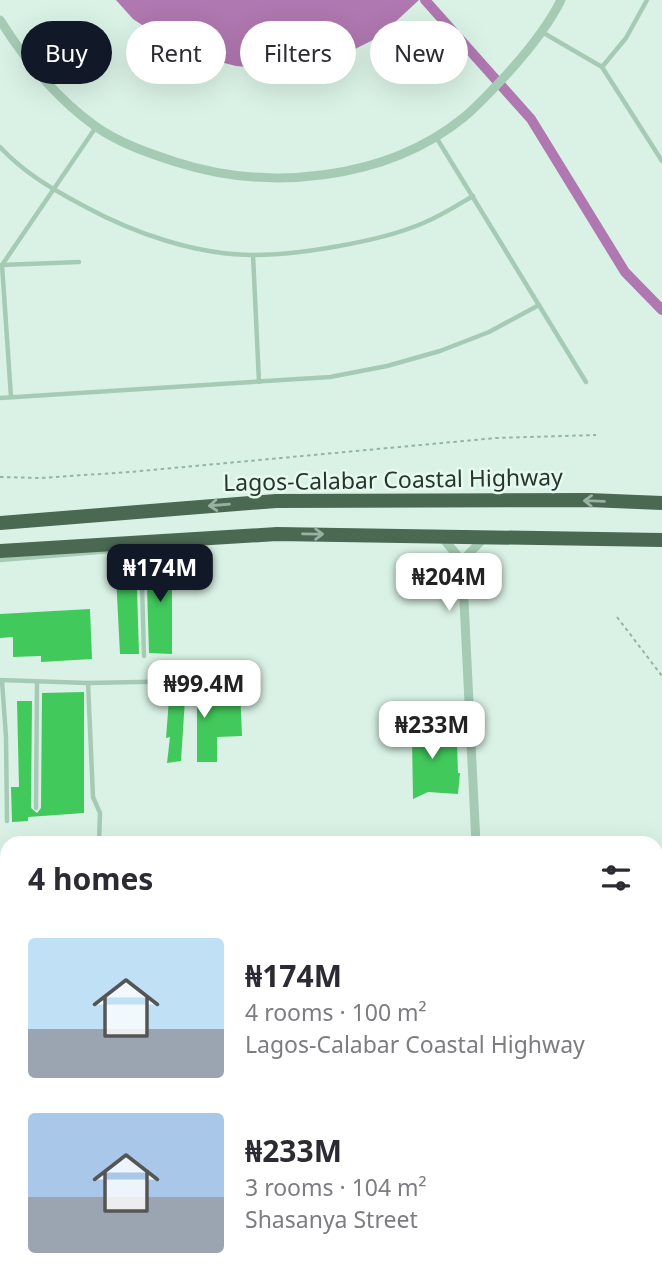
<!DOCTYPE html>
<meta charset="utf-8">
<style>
:root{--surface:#fff;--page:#f7f7f7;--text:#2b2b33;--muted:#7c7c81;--accent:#111827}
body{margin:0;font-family:"Noto Sans",sans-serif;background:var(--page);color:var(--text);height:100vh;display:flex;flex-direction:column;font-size:26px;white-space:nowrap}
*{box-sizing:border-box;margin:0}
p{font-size:23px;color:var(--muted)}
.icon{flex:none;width:38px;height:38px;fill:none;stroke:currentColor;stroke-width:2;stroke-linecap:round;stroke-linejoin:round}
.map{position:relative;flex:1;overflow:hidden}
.drawer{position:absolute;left:0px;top:836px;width:663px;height:450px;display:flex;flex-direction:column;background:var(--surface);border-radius:21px 21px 0 0;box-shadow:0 7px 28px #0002}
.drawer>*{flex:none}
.hud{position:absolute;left:21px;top:21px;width:621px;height:63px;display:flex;gap:14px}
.price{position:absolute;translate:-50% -60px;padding:0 16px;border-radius:14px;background:#fff;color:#222;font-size:23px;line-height:46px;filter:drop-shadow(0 2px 4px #0008)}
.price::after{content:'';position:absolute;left:50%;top:42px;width:21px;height:16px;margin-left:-10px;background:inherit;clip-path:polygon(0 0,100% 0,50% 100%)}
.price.on{background:var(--accent);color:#fff}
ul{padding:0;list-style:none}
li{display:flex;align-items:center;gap:21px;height:175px;padding:0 28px}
li span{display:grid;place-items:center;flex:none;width:196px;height:140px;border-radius:7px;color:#555}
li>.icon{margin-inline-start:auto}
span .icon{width:84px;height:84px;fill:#fffc;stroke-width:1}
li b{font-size:30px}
h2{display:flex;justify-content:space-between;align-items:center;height:84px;padding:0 28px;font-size:30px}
.tag{padding:0 24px;border-radius:32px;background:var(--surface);box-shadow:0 7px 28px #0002;font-size:24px;line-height:63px}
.tag.on{background:var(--accent);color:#fff}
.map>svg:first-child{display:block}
</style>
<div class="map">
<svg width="662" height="1286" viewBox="0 0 662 1286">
<rect width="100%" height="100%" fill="#daf2e6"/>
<polygon fill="#af78b0" points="116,0 419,0 379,37 347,53 311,67 271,69 236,66 197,56 163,39 133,19"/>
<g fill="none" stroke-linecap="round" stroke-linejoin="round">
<polyline stroke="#af78b0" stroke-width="10" points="425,0 531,119 625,272 662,310"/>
</g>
<g fill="#42c95c">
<polygon points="172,556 172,654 149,653 146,557"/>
<polygon points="115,557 136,557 139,654 120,654"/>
<polygon points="90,609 92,659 41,662 41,656 13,657 13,637 0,638 0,614"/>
<polygon points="170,686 221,689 240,688 242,736 217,737 217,762 197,762 197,699 185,699 181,761 167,763 170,737 166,738"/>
<polygon points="84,692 84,813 28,817 28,821 12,822 11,787 19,787 17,701 32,701 31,808 37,813 41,808 42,693"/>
<polygon points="407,717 431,717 432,744 457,743 458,773 460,773 458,794 428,792 413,799 412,739 409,739"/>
</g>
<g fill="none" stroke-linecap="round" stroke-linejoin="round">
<g stroke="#90b69f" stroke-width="2" stroke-dasharray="3.5 3.5" stroke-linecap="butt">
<polyline points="0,477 40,478 130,472 496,438 596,435"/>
<polyline points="617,617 662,676"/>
<polyline points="656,886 662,880"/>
</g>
<g stroke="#a6cbb5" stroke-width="4.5">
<polyline points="542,32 602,67 662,161"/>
<polyline points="602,67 626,38 647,0"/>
<polyline points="436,137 586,382"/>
<path d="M0,147c23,25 52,42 82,58 51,28 114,50 172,50 29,0 57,-4 85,-9 28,-5 56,-11 82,-22 18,-7 35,-18 52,-28"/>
<polyline points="253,255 259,382"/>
<polyline points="1,265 79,262"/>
<polyline points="11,397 2,265 96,127"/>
<polyline points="0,398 330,377 387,366 440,351 489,332 539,305"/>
<polyline points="137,549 141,549 144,656"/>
<polyline points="0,560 111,551"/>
<polyline points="0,680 88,683 242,680"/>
<polyline points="2,681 6,737 7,821"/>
<polyline points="88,683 93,797 100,813 99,844"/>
<polyline points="36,808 37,682"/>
</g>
<g stroke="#a6cbb5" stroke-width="9">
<path d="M0,20c25,40 55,77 95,106 24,17 53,27 81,36 93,30 210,18 287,-44 17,-14 31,-30 45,-45 20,-22 40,-47 53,-73"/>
<polyline points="441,536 462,561"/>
<polyline points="476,844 462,561 484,538"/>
<polyline points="656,1002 662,1001"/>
<polyline points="0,1116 7,1116"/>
<polyline points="656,1231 662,1229"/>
<polyline points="0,1252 7,1252"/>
<polyline points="484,1286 503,1279"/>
</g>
<g stroke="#4b6853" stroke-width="14">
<polyline points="0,523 276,501 589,500 662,503"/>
<polyline points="0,551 277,534 662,540"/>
</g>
</g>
<defs><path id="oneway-shaft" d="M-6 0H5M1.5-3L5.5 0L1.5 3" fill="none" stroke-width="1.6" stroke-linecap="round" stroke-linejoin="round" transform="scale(1.75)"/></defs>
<g stroke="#99b1a2">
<use href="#oneway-shaft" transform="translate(594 501) rotate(-178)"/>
<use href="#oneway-shaft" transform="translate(219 505) rotate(175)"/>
<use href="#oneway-shaft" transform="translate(313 534) rotate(1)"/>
</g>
<g text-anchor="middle" stroke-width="5" stroke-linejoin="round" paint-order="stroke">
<g font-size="23" fill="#27362b" stroke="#e7faf0">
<text transform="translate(393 480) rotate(-1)" y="8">Lagos-Calabar Coastal Highway</text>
</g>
</g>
</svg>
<b class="price on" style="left:160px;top:604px">₦174M</b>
<b class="price" style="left:449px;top:613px">₦204M</b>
<b class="price" style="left:204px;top:720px">₦99.4M</b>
<b class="price" style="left:432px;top:761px">₦233M</b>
<div class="hud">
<a class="tag on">Buy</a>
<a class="tag">Rent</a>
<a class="tag">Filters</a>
<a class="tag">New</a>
</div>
<section class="drawer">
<h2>4 homes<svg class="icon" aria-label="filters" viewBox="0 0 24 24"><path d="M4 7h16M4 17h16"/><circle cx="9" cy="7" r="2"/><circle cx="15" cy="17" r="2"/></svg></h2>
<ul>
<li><span style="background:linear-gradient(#bfe0f5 65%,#9aa5b1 0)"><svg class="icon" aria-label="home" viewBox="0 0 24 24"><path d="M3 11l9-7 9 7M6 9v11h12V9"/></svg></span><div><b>₦174M</b><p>4 rooms · 100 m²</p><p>Lagos-Calabar Coastal Highway</p></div></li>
<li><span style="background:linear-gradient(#a9c7e8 60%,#9aa5b1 0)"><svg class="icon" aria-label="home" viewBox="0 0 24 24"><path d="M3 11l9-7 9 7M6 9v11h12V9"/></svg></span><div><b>₦233M</b><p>3 rooms · 104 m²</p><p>Shasanya Street</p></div></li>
</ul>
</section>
</div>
